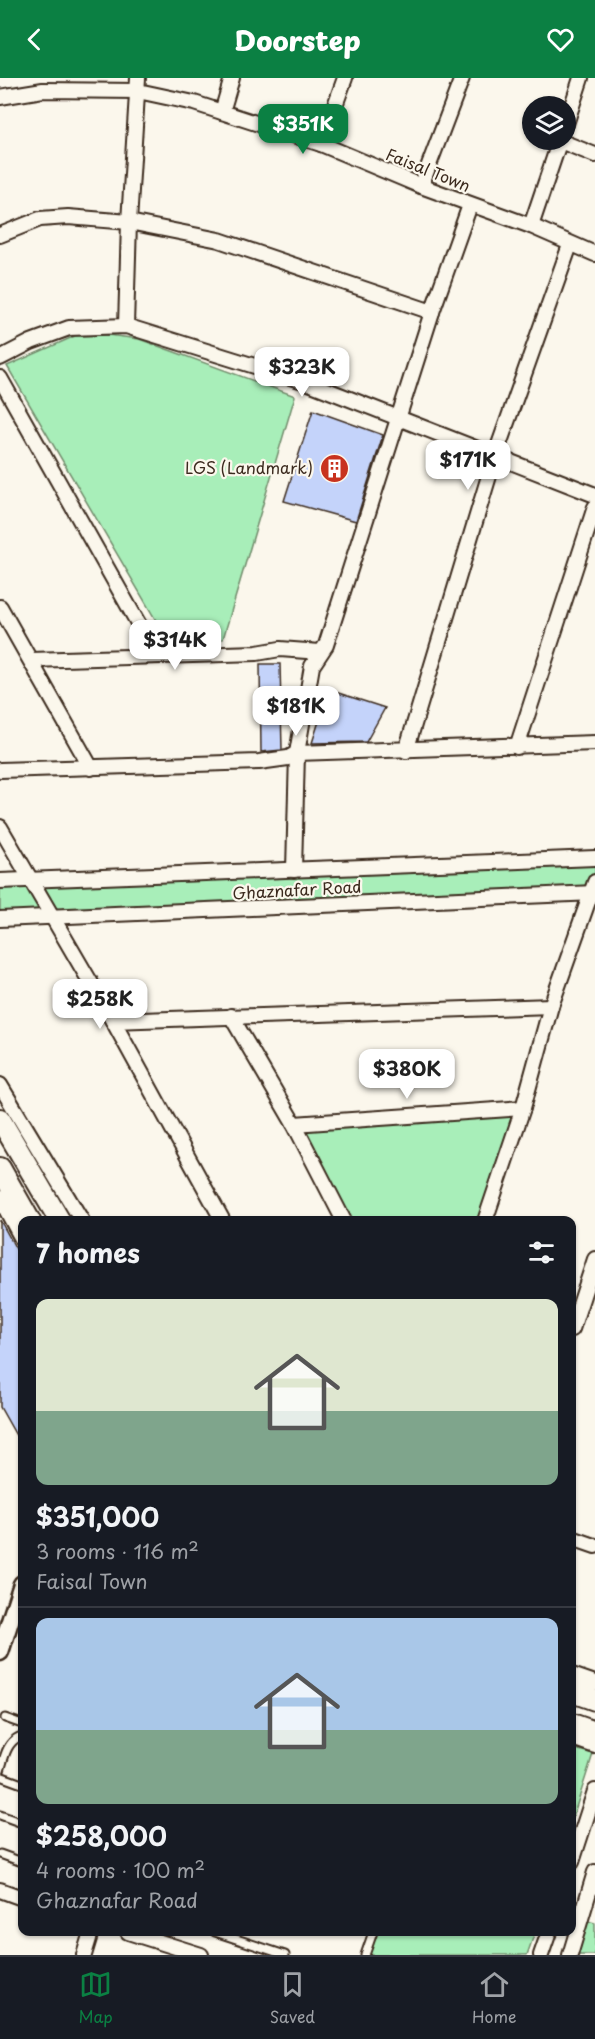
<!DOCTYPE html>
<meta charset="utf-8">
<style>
:root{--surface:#171b24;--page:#242831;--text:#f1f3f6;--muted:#9ea1a6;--line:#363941;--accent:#0b8043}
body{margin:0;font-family:"Playpen Sans",sans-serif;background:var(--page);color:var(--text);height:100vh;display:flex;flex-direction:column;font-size:22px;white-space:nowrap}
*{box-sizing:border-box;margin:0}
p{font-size:20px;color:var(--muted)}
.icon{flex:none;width:33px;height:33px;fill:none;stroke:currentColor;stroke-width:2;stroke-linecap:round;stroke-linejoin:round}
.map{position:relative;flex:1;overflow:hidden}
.panel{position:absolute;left:18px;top:1138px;width:558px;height:720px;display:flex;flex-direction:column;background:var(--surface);border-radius:12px;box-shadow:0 2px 4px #0004}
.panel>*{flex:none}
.controls{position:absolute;left:522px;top:18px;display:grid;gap:12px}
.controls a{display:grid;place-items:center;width:54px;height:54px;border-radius:50%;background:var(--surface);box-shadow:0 2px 4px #0004;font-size:30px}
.price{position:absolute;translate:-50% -51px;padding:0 14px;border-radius:12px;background:#fff;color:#222;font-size:20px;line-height:39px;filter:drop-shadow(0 2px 3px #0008)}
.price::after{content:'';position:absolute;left:50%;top:36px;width:18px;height:14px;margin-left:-9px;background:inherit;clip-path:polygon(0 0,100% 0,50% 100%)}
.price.on{background:var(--accent);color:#fff}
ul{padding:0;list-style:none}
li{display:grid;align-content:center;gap:12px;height:318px;padding:0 18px}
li+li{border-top:2px solid var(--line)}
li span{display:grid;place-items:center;height:186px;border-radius:12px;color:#555}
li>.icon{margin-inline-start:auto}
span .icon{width:108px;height:108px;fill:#fffc;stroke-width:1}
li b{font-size:26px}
h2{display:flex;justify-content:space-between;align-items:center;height:72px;padding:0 18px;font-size:26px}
header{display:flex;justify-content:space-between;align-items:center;height:78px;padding:0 18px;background:var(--accent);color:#fff;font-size:27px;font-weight:800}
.dock{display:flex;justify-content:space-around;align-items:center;height:84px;border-top:2px solid var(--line);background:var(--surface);font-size:16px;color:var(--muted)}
.dock a{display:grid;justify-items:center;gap:3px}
.dock .on{color:var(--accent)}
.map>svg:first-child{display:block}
</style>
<header><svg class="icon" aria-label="back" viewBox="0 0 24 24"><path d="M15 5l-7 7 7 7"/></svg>Doorstep<svg class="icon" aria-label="heart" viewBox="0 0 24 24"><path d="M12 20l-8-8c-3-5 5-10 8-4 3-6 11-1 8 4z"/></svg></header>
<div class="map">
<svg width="595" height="1877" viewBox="0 0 595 1877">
<rect width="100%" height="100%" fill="#fbf7ec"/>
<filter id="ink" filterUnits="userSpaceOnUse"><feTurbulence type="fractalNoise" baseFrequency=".0167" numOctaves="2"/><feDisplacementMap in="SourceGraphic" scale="12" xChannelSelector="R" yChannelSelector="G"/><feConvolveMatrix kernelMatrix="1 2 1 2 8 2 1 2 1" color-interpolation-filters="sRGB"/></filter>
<g filter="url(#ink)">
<g fill="#a8eeb9" stroke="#728c6c" stroke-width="1.5">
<polygon points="108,257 139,261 295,318 223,561 168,563 7,288 75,258"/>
<polygon points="595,780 595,813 0,840 0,804"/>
<polygon points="523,1030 485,1143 344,1143 294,1046"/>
<polygon points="572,1670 593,1676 572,1742"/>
<polygon points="581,1841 595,1845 595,1877 570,1877"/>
<polygon points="377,1854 535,1854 527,1877 369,1877"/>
</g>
<g fill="#c4d3fa" stroke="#3b2a1e" stroke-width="1.5">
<polygon points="313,332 383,357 356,443 284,423"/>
<polygon points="260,586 280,586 282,672 261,674"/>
<polygon points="329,612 385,630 366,664 312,665"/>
<polygon points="0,1142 22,1182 22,1368 0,1329"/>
</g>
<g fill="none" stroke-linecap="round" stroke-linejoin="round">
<defs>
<g id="service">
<polyline points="5,1640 22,1646"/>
<path d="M0,1693c4,-12 6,-28 19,-34l3,1"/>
<polyline points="0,1698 22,1706"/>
<polyline points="0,1737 22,1745"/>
<polyline points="0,1776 22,1784"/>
<polyline points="215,1854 285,1877"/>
<polyline points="365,1877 373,1854"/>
</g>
<g id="minor">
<polyline points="0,19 43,12 138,13 194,25 321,66 421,108 531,148 595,176"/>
<polyline points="222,34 232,0"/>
<polyline points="566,46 581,0"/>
<polyline points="560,63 595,77"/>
<polyline points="321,66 345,0"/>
<polyline points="421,108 462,0"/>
<polyline points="531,148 560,62"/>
<polyline points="0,157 40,141 68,139 129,144 219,162 432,234"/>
<polyline points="126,248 129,144 138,0"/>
<polyline points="0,280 31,264 69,250 126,248 309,305 595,417"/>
<polyline points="0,300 156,577"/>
<polyline points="0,529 91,690"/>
<polyline points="31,582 257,575 280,571 320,574"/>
<polyline points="517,669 595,429"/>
<polyline points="406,673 495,378 570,167"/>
<polyline points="0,692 259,684 288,680 297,675 595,665"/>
<polyline points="0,749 113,943 223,1143"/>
<polyline points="294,792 297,675 312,588 326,567 432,234 470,127"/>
<polyline points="0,803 595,780"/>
<polyline points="0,841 595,815"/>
<polyline points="231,938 294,1046 344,1143"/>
<polyline points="113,943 551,928"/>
<polyline points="0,1007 82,1143"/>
<polyline points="294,1046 523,1030"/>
<polyline points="0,1120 22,1161"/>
<polyline points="485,1143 523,1030 551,928 595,804"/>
<polyline points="572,1251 595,1181"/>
<polyline points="572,1460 595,1468"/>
<polyline points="572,1597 595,1605"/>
<polyline points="572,1660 595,1668"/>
<polyline points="572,1784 595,1713"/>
<polyline points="0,1812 22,1820"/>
<polyline points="128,1854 201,1877"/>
<polyline points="84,1877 91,1854"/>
<polyline points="541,1877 549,1854"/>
<polyline points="570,1877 595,1794"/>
</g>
<polyline id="tertiary" points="0,1574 22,1506"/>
<g id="secondary">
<polyline points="0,1041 60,1143"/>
<polyline points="0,1090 30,1143"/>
<polyline points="572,1614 595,1622"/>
<polyline points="572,1646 595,1654"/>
</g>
</defs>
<use href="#service" stroke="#3b2a1e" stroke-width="11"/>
<use href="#minor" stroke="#3b2a1e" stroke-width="18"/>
<use href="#tertiary" stroke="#3b2a1e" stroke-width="21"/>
<use href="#secondary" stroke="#3b2a1e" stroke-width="24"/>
<use href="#service" stroke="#fbf7ec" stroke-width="7"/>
<use href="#minor" stroke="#fbf7ec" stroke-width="14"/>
<use href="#tertiary" stroke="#fbf7ec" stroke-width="16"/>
<use href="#secondary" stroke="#fbf7ec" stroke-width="20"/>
</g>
</g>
<defs>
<symbol id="building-disc" viewBox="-11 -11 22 22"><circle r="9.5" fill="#c8321e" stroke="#fbf7ec"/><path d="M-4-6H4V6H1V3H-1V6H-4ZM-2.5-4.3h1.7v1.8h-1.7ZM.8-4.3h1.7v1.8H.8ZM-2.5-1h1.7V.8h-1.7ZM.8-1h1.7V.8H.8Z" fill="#fff"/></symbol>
</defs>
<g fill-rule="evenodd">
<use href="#building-disc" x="318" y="374" width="33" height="33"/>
</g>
<g text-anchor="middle" stroke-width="4.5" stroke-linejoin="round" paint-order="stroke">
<g font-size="16" fill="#3b2a1e" stroke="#fbf7ec">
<text transform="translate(428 92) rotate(22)" y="6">Faisal Town</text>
<text transform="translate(297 812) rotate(-3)" y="6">Ghaznafar Road</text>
</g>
<g font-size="16" fill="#3b2a1e" stroke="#fbf7ec" text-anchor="end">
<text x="313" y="396">LGS (Landmark)</text>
</g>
</g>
</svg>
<div class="controls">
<a><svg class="icon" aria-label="layers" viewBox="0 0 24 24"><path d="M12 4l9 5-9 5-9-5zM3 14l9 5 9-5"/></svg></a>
</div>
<b class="price on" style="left:303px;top:77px">$351K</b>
<b class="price" style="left:302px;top:320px">$323K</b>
<b class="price" style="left:468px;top:413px">$171K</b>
<b class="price" style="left:175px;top:593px">$314K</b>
<b class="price" style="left:296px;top:659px">$181K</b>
<b class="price" style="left:100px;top:952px">$258K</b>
<b class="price" style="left:407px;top:1022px">$380K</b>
<section class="panel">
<h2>7 homes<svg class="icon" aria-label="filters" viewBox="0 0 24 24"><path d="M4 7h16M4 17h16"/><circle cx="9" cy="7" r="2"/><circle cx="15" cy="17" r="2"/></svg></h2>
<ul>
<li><span style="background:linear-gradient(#dfe7d0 60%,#7fa58c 0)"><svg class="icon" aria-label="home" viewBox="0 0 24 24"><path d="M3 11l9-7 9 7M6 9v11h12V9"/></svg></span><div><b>$351,000</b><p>3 rooms · 116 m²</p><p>Faisal Town</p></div></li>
<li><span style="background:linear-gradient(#a9c7e8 60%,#7fa58c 0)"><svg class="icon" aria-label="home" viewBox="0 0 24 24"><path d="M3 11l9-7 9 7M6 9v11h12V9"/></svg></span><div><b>$258,000</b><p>4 rooms · 100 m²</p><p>Ghaznafar Road</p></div></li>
</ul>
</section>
</div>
<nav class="dock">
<a class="on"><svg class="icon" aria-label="map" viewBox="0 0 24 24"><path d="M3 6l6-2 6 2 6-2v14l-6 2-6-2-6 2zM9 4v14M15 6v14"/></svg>Map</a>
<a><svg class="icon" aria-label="saved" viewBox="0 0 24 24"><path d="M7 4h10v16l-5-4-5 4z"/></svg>Saved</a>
<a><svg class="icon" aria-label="home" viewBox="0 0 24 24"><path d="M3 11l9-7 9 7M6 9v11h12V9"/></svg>Home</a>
</nav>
